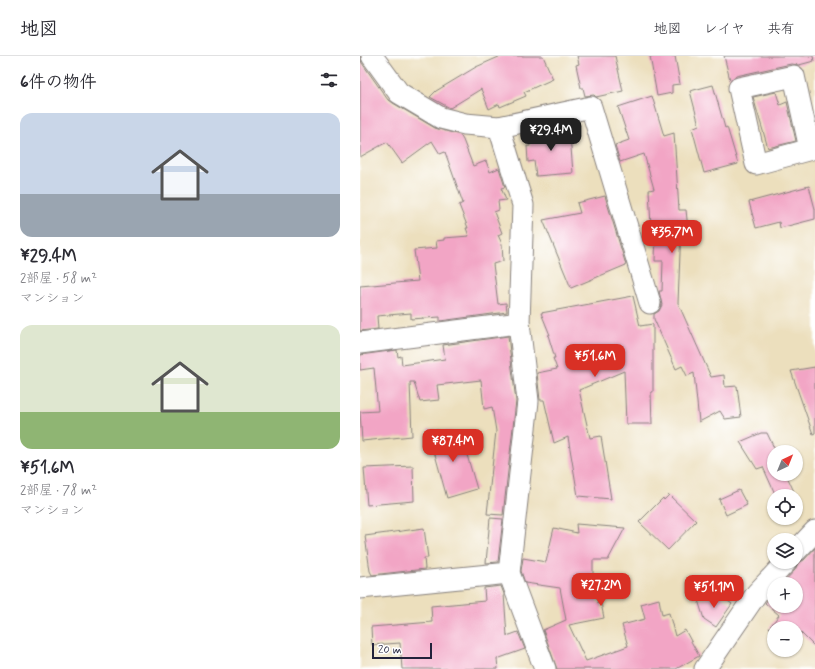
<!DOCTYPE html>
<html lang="ja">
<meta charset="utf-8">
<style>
:root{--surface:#fff;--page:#f2f2f3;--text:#2b2b33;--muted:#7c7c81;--line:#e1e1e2;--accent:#d93025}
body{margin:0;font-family:Mynerve,"Klee One",sans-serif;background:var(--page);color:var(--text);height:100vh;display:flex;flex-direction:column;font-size:15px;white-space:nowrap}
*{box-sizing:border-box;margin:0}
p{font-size:13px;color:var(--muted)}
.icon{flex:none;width:22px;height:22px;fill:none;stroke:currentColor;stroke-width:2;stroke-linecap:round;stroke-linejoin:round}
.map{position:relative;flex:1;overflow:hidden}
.side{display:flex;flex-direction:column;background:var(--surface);width:360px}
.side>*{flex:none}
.needle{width:26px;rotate:43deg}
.controls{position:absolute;left:407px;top:389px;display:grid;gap:8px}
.controls a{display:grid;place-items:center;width:36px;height:36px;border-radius:50%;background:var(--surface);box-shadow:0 1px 3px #0004;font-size:20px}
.scale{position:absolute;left:12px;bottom:10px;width:60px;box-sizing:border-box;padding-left:4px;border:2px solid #22223b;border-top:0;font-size:11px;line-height:14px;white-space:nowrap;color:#22223b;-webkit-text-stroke:3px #fff;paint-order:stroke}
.price{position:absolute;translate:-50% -34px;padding:0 9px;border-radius:8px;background:var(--accent);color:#fff;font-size:13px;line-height:26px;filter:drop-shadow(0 1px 2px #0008)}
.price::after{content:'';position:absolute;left:50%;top:24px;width:12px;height:9px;margin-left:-6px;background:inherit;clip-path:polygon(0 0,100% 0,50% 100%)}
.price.current{background:#222;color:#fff}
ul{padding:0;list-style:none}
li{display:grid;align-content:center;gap:8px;height:212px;padding:0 20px}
li span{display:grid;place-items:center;height:124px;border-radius:12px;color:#555}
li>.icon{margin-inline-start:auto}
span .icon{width:72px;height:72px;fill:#fffc;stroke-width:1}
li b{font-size:17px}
h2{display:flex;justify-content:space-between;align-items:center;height:48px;padding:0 20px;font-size:17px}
header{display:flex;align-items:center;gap:24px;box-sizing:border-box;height:56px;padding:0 20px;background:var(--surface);border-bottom:1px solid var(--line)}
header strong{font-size:19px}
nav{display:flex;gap:22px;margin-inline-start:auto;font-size:14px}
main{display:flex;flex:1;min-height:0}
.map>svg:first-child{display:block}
</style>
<header>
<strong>地図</strong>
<nav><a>地図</a><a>レイヤ</a><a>共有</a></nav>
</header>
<main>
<section class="side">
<h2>6件の物件<svg class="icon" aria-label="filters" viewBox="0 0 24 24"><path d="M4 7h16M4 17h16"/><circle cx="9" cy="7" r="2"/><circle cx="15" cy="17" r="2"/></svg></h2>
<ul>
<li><span style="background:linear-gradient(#c9d6e8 65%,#9aa5b1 0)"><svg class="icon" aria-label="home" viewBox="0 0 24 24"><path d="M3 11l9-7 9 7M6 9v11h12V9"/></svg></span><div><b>¥29.4M</b><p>2部屋 · 58 m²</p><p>マンション</p></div></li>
<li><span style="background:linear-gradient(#dfe7d0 70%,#8fb573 0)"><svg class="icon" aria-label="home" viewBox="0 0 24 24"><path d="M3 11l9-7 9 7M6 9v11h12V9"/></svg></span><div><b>¥51.6M</b><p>2部屋 · 78 m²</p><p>マンション</p></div></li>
</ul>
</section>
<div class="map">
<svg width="455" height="613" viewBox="0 0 455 613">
<rect width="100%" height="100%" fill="#fff"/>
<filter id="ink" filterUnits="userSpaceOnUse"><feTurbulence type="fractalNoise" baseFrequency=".025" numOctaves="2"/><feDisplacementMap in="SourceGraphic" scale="8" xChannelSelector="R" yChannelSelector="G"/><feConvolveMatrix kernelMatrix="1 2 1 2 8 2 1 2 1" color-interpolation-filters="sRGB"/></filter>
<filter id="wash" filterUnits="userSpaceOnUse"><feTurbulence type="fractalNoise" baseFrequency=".012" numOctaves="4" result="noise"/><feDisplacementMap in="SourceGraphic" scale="16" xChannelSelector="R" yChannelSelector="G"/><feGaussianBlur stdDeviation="0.9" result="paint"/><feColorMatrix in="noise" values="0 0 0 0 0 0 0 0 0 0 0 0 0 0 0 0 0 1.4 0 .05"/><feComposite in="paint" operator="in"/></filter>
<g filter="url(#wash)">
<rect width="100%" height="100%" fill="#ecdfbd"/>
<g id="blocks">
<g fill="#f2a5c5">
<polygon points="0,0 2,7 28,44 29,44 33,47 75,72 100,79 103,84 113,110 126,105 130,116 139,112 145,131 141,132 146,144 138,145 139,154 134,156 142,177 138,179 142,188 143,205 133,208 138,248 146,247 147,256 80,265 80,261 51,263 51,257 17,260 18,273 0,275 0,230 58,225 54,194 77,192 76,185 84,184 84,182 109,180 106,172 108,172 99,149 103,147 85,96 80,98 72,85 42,107 27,86 0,101"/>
<polygon points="141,0 183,0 193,23 164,36 166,40 140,51 139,48 129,53 121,33 90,52 70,41 76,35 116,11"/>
<polygon points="217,0 255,0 263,35 236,41 234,39 225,40 223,32 221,32 216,9 219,8"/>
<polygon points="290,0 315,0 320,28 312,29 312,37 297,40"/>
<polygon points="364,0 453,0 454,5 439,9 431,8 376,20 370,24"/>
<polygon points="353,29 365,72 367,71 378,108 344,117 332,72 339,69 330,35"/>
<polygon points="416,36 420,49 427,46 436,85 408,92 393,41"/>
<polygon points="292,40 304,80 314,77 319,154 326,154 328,173 321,173 318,247 351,321 364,319 365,331 377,330 381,361 365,363 360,355 339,366 334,317 327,320 322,310 316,313 294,263 294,258 299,255 302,249 299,235 302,235 303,205 295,205 296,169 291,170 289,134 294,133 284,98 260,106 255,89 269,84 258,51"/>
<polygon points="205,70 206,80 210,79 213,117 176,120 174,105 168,106 167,90 170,90 169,77"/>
<polygon points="449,130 455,153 455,163 420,172 419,166 396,172 389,146"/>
<polygon points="245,140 266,209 211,232 183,164 220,157 217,147"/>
<polygon points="273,240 280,270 293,268 293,336 291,336 292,368 266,368 264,315 219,334 230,382 241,380 251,443 218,440 208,381 194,387 184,344 180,344 177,317 197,313 193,302 195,302 188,279 190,279 181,257"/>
<polygon points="148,280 156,345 143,459 127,458 136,375 132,351 124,353 121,324 77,329 79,344 60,346 54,326 50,326 52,380 2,385 0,356 18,355 14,312 0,314 0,299 37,294 38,301 41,300 42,309 85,303 83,289"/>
<polygon points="455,311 455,377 453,378 431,315"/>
<polygon points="68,373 93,376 95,384 102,382 117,433 87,442"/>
<polygon points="401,377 407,377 416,396 414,396 414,418 426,418 436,440 416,440 403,411 397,413 380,386"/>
<polygon points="53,410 54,445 7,449 4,412"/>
<polygon points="379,434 387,449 366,459 359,443"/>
<polygon points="309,439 336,465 308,494 279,466 303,442 304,444"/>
<polygon points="130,462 143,463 138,506 126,507"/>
<polygon points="216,468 265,472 248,504 233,504 233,522 238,547 241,547 244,562 209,569 226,605 268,590 262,569 285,563 281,548 299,543 302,559 309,557 315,580 325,574 339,600 316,613 197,613 183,574 206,564 200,532 165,527 161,515 163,502 186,506 194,472 217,477"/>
<polygon points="64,472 68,502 64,502 65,513 12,519 10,515 5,480"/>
<polygon points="455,492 455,591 436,572 409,572 419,559 405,547 414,536 414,550 436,550 436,528 422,528 435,514 438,507 444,504"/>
<polygon points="141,530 144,538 147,580 158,576 165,593 137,603 138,613 42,613 40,587 12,589 11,571 72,566 71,550 125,545 124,532"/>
<polygon points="360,539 372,548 356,571 344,563 338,544"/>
</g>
</g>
</g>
<g filter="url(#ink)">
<use href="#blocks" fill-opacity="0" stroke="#87807c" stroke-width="1"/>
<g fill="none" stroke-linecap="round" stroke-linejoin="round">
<defs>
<g id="minor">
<polyline points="12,0 39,37 81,62 105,68 139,71 231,51 290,247"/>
<polyline points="139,71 163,149 159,267 168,345 149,517 185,613"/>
<polyline points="450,93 434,20 379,32 396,108 455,92"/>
<polyline points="0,287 159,267"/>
<polyline points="436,495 455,475"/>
<polyline points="0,532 149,517"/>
<polyline points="345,613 397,537 426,506"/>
</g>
</defs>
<use href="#minor" stroke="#87807c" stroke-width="23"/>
<use href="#minor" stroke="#fff" stroke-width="21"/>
</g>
</g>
</svg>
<div class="controls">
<a><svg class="needle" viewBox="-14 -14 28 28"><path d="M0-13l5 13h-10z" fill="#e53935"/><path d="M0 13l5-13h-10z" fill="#7c7c81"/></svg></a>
<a><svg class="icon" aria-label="locate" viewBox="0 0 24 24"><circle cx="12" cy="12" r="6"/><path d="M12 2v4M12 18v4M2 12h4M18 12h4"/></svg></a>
<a><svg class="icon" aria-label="layers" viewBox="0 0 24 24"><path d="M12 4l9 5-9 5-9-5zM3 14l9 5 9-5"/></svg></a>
<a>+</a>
<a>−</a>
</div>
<div class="scale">20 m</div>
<b class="price current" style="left:191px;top:96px">¥29.4M</b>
<b class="price" style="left:312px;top:198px">¥35.7M</b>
<b class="price" style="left:235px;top:322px">¥51.6M</b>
<b class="price" style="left:93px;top:407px">¥87.4M</b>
<b class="price" style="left:241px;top:551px">¥27.2M</b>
<b class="price" style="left:354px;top:553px">¥51.1M</b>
</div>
</main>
